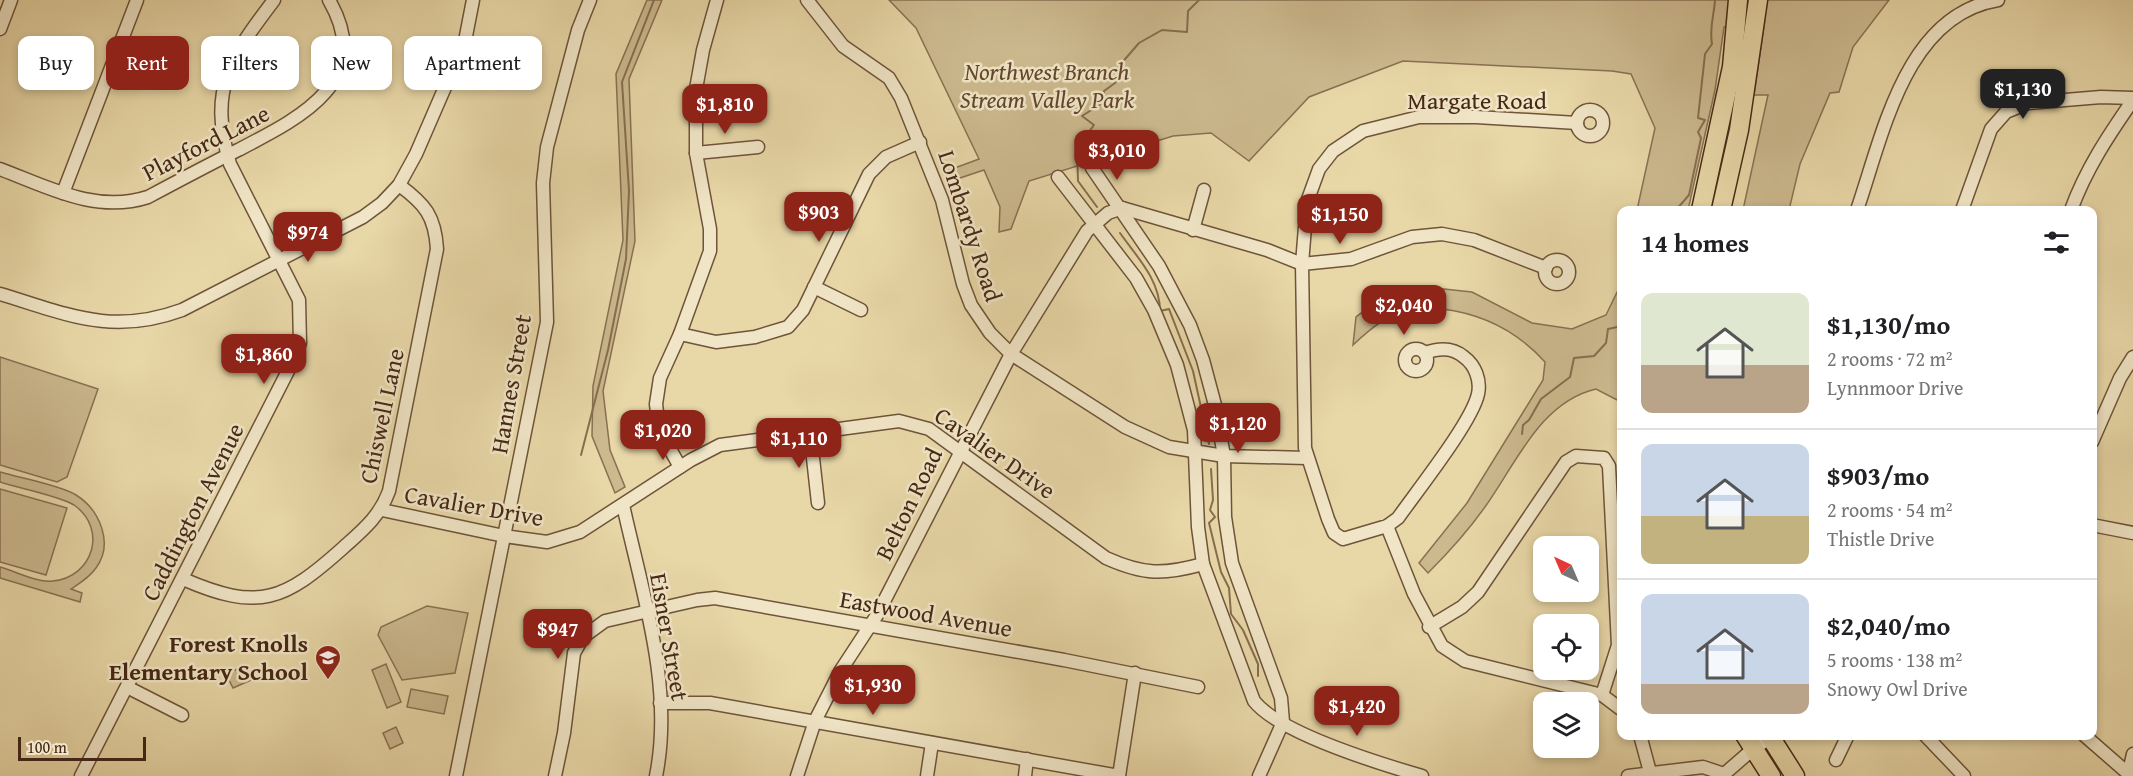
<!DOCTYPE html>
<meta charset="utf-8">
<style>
:root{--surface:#fff;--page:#f2f2f2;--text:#202124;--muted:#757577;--line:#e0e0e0;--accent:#8f2418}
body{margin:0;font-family:"Gentium Book Plus",serif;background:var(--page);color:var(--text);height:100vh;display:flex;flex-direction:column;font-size:22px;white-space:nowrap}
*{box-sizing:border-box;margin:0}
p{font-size:20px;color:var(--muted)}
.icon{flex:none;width:33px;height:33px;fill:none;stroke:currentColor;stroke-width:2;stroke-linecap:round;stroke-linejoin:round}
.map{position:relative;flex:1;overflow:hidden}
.sheet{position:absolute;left:1617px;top:206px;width:480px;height:534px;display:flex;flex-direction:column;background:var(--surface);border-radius:12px;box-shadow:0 3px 9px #0003}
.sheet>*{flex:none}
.top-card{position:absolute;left:18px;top:36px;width:570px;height:54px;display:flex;gap:12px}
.needle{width:39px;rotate:316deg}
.fabs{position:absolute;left:1533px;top:536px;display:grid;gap:12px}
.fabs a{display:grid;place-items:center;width:66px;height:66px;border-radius:12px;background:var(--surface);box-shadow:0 3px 9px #0003;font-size:30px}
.scale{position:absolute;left:18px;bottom:15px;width:128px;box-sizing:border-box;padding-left:6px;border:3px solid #462815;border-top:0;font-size:16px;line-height:21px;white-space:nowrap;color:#462815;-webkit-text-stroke:4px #f0e5c6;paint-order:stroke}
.price{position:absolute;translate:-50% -51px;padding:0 14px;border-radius:12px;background:var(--accent);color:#fff;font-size:20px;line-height:39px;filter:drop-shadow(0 2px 3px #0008)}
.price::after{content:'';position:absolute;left:50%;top:36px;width:18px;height:14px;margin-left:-9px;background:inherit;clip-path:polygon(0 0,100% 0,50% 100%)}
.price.active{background:#222;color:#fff}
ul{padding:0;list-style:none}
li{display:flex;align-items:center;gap:18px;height:150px;padding:0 24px}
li+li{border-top:2px solid var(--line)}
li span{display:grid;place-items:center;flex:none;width:168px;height:120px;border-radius:12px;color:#555}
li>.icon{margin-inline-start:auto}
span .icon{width:72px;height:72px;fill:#fffc;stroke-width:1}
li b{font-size:26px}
h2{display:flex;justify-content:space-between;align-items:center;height:72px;padding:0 24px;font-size:26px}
.tag{padding:0 21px;border-radius:12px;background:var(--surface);box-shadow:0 3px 9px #0003;font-size:21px;line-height:54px}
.tag.active{background:var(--accent);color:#fff}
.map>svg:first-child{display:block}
</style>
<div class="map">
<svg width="2133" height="776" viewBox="0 0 2133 776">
<rect width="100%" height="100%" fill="#e8d7a7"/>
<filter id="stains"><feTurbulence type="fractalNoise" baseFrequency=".00333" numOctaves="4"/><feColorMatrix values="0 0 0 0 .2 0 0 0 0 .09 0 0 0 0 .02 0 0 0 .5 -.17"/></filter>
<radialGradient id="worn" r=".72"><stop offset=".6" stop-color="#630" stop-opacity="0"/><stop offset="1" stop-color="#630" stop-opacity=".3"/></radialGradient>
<g fill="#ccb98e" stroke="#897052" stroke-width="1.5">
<polygon points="647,0 662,0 629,79 635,241 603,391 610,450 625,487 615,493 592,436 593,386 623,240 616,74"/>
<polygon points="889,0 1729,0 1727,27 1724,27 1715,90 1688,210 1637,210 1655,128 1631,74 1612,71 1403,61 1309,97 1249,161 1211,133 1173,136 1029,181 1011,229 999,232 1000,207 984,170 948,182 944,172 979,159 916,28"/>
<polygon points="1763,0 1889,0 1853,47 1839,92 1830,93 1800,164 1789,210 1743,210 1768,95 1754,95 1765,19 1761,18"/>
<path d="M1621,284v118l-25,-13c-56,13 -80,75 -111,118 -17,24 -36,45 -57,66l-9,-10 48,-60 76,-123 2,-18c-28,-31 -61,-48 -103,-53 -9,-1 -20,-5 -28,-2 -26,8 -41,19 -61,38l3,-28 17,-13 52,-17 47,5 60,31 40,6 34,-14z"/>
<polygon points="0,357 98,389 67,477 57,482 0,465"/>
<path d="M0,472c20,6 60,13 76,23 24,15 38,49 20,73 -7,10 -16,15 -25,21l11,4 -2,9 -80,-24v-11c15,4 37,16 53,14 40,-4 55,-52 21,-76 -14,-9 -56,-17 -74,-23z"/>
<polygon points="0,489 67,508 46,575 0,562"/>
<polygon points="427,606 468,613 455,673 402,680 378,635 381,627"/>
<polygon points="386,664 401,702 387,708 372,670"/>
<polygon points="245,666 251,680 233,688 226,674"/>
<polygon points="411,689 448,696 444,714 407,707"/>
<polygon points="396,727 403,743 390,749 383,733"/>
</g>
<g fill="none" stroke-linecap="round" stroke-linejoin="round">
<g stroke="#866e4f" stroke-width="2">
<polyline points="1097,207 1078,181 1077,148 1094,125 1082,116 1104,102 1104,91 1115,83 1121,73 1113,73 1139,43 1162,30 1187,32 1188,11 1199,0"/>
<path d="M1676,210l13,-15 12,-57 -3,-6 7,-12 -7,-2 7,-64 7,-10c-3,-16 2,-28 3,-44"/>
<path d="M1120,233c17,24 40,47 40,78l9,-2 24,62 16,73"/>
<polyline points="1522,434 1523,425 1529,420 1541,399 1570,377 1574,358 1594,356 1606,343 1608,329 1622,326"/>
<polyline points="581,455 608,350 626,259 629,191 622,82 654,0"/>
<polyline points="1211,469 1213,500 1210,510 1215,517 1209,523 1221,572 1229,588 1231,614 1243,630 1258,664 1258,676"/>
</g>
<defs>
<g id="minor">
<polyline points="807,0 843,46 889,78 901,98 942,200 963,284 971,305 990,333 1011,354 1125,427 1169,447 1224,456 1307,458"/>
<polyline points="0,29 11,0"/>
<circle cx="1590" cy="123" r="13"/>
<polyline points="696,153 758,147"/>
<polyline points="1092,168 1159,266 1190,325 1203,360 1215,405 1224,456 1225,517 1232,563 1281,698 1283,722 1259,776"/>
<path d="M0,169c48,18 96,45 148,28 30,-16 60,-32 90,-47 62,-32 138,-69 91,-150"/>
<path d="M1058,177l78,101 18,32 23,55 17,65 4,97 5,37 51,137c25,32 127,63 168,75"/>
<polyline points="63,193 137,0"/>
<polyline points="1122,208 1267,250 1302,264 1351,259 1412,237 1442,234 1474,240 1546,268"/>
<path d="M1857,210c26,-75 48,-195 141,-210"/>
<polyline points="1962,210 1991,129 2006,112 2028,103 2101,97 2133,98"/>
<path d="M2071,210c15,-41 37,-74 62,-110"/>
<polyline points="1193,230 1204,190"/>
<circle cx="1557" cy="272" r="12"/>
<polyline points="814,287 861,310"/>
<path d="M0,294c67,20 111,42 182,16l181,-93 19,-14 17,-18 17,-31 49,-113 8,-41"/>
<polyline points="680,334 716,342 755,337 788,327 803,310 869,174 886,157 920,142"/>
<circle cx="1416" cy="360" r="11"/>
<path d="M1425,353c14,-5 27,-6 39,4 11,8 17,23 14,37 -6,28 -61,97 -80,124l-11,8 -44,13 -9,-6 -6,-14 -23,-71 -3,-184 5,-62 12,-33 14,-18 30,-20 56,-14h57l101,6"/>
<polyline points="810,431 818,503"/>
<polyline points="2092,442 2120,378 2133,357"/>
<polyline points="680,467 659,429 656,404 660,378 680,334 710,251 710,229 696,153 696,89 703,50 717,0"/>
<path d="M623,505c19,87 51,182 33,271"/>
<path d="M382,510l122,26 43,6 33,-10 111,-72 29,-15 179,-24 30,8 177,129c38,17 57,17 97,6"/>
<polyline points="2092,525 2133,533"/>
<polyline points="1387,526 1414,594 1442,646 1465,661 1602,695 1622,710"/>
<path d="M183,579c76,33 101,22 161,-32 19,-17 36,-31 45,-56l48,-242c-2,-33 -12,-45 -38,-64"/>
<polyline points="1429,627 1462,607 1478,592 1566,462 1576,456 1604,458 1609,466 1618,645 1602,695"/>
<polyline points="127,687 182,715"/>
<polyline points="660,703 710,703 1119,776"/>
<polyline points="1640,735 1650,772"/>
<polyline points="1925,735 1964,776"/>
<polyline points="2084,735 2131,776"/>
<polyline points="1836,760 1848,735"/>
<path d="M81,776l209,-409 10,-24 -1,-43 -69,-136c-22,-75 0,-106 44,-164"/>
<polyline points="456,776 547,322 543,183 547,147 578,30 590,0"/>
<polyline points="555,776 564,733 574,653 583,637 605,621 697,600 715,598 1064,660 1198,687"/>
<polyline points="797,776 815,721 841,670 877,615 1011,354 1087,231 1108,213 1122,208"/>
<polyline points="927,776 932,743"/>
<polyline points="1025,776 1027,759"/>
<polyline points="1119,776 1135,673"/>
<polyline points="1628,776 1703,767 1724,774"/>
<polyline points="1722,776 1753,749 1770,738"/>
<polyline points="2128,776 2133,754"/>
</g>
<g id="highway">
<polyline points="1701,210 1732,67 1738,0"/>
<polyline points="1721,210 1739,130 1758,0"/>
<polyline points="1745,735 1771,776"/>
<polyline points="1769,735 1795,776"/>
</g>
</defs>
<use href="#minor" stroke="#6e543a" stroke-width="15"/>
<use href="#highway" stroke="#462815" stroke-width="21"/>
<use href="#minor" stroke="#f0e5c6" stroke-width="12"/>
<use href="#highway" stroke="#e8d7a7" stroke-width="18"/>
</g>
<defs>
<symbol id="school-pin" viewBox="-11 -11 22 30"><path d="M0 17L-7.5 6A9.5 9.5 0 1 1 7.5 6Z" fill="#8f2418" stroke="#f0e5c6"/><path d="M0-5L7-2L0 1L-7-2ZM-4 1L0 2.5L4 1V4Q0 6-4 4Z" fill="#fff"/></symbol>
</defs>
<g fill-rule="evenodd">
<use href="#school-pin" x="313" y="643" width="30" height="40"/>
</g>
<g text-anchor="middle" stroke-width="5" stroke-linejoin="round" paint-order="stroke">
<g font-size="24" font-style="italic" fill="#61452d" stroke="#f0e5c6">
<text x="1047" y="80">Northwest Branch<tspan x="1047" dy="28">Stream Valley Park</tspan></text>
</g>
<g font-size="24" fill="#462815" stroke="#f0e5c6">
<text x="1477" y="109">Margate Road</text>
<text transform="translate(206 143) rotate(-27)" y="8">Playford Lane</text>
<text transform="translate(970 226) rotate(72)" y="8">Lombardy Road</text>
<text transform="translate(511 384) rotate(-80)" y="8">Hannes Street</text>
<text transform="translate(382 416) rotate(-78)" y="8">Chiswell Lane</text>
<text transform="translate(995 453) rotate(35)" y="8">Cavalier Drive</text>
<text transform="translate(909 504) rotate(-64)" y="8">Belton Road</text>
<text transform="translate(474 506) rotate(10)" y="8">Cavalier Drive</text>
<text transform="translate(193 512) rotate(-63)" y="8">Caddington Avenue</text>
<text transform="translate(926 614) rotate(10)" y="8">Eastwood Avenue</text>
<text transform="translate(669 637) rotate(80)" y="8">Eisner Street</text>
</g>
<g font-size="24" font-weight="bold" fill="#462815" stroke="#f0e5c6" text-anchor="end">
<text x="308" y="652">Forest Knolls<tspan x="308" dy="28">Elementary School</tspan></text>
</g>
</g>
<rect width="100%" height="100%" filter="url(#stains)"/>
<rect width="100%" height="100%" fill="url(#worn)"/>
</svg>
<div class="fabs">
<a><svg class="needle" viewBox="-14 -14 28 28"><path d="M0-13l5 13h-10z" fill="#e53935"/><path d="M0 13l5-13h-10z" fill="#757577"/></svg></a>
<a><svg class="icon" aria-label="locate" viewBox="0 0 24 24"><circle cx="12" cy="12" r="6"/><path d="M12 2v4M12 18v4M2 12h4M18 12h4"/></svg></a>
<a><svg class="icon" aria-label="layers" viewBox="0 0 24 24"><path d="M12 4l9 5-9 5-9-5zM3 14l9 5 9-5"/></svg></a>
</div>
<div class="scale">100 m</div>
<b class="price active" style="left:2023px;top:120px">$1,130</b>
<b class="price" style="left:725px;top:135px">$1,810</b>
<b class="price" style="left:1117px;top:181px">$3,010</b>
<b class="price" style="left:819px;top:243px">$903</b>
<b class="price" style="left:1340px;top:245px">$1,150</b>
<b class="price" style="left:308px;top:263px">$974</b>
<b class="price" style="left:1404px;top:336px">$2,040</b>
<b class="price" style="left:264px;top:385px">$1,860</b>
<b class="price" style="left:1238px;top:454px">$1,120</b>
<b class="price" style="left:663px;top:461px">$1,020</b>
<b class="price" style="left:799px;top:469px">$1,110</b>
<b class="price" style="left:558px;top:660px">$947</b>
<b class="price" style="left:873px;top:716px">$1,930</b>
<b class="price" style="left:1357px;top:737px">$1,420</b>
<div class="top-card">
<a class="tag">Buy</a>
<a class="tag active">Rent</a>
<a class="tag">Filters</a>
<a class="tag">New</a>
<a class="tag">Apartment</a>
</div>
<section class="sheet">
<h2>14 homes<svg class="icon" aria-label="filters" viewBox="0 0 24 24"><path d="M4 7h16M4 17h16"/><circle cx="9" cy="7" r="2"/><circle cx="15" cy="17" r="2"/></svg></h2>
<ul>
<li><span style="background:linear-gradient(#dfe7d0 60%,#b9a48a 0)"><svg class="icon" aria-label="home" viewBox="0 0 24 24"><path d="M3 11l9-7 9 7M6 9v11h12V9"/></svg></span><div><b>$1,130/mo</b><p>2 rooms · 72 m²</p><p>Lynnmoor Drive</p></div></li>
<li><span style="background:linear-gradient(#c9d6e8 60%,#c2b280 0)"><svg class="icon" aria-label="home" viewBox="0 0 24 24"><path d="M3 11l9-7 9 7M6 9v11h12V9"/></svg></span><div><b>$903/mo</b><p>2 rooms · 54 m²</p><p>Thistle Drive</p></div></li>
<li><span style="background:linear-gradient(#c9d6e8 75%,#b9a48a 0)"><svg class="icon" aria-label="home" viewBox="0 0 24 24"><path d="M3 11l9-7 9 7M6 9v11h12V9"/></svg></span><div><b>$2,040/mo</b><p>5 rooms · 138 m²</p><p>Snowy Owl Drive</p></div></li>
</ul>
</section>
</div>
